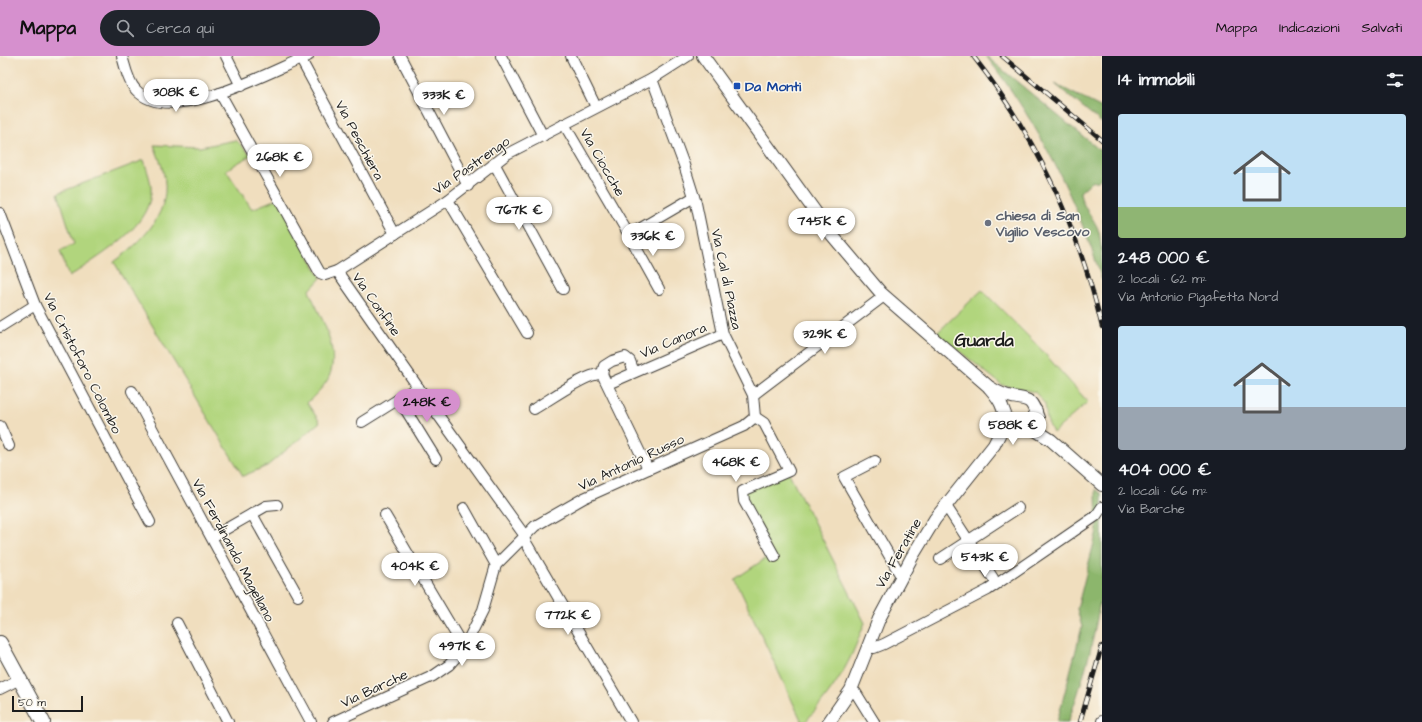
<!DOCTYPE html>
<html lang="it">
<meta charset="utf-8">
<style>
:root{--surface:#171b24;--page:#20242c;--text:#f1f3f6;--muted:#9ea1a6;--accent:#d690ce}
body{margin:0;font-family:"Architects Daughter",sans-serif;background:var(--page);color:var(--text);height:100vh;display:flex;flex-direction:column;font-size:15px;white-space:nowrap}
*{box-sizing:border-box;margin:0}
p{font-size:13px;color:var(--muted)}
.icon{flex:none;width:22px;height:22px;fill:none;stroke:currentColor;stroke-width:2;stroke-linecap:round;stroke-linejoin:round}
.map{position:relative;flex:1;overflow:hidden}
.details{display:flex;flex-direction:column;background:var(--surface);width:320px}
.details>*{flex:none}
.scale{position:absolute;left:12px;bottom:10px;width:71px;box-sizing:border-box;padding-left:4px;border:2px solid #1c1c1c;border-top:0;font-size:11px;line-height:14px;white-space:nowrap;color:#1c1c1c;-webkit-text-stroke:3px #fbf7ec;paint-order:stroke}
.price{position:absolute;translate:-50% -34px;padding:0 9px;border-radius:14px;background:#fff;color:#222;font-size:13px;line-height:26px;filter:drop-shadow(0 1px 2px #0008)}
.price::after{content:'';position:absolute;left:50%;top:24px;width:12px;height:9px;margin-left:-6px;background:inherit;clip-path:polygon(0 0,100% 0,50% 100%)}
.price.current{background:var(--accent);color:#111}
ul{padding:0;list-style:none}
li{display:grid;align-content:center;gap:8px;height:212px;padding:0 16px}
li span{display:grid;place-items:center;height:124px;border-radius:4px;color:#555}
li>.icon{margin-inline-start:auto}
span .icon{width:72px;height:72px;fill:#fffc;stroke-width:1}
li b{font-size:17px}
h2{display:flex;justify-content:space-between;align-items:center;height:48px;padding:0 16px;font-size:17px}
header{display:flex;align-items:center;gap:24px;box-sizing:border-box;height:56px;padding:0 20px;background:var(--accent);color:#111}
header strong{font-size:19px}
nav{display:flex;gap:22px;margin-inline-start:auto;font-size:14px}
.search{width:280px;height:36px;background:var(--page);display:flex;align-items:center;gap:10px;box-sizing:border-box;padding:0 14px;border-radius:22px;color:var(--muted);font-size:15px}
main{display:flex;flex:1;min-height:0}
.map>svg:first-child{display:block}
</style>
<header>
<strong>Mappa</strong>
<div class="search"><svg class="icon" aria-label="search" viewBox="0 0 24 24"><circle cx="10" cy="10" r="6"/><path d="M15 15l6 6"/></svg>Cerca qui</div>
<nav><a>Mappa</a><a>Indicazioni</a><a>Salvati</a></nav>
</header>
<main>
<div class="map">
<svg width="1102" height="666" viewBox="0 0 1102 666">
<rect width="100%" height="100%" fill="#fbf7ec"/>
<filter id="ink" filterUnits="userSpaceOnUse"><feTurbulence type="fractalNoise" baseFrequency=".025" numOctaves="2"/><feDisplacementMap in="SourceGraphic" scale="8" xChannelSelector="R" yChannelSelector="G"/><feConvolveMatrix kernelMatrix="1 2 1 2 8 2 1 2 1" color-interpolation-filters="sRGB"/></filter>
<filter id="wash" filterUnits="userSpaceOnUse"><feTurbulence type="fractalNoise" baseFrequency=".012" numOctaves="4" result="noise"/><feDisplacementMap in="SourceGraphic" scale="16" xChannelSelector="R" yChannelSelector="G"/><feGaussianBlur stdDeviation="0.9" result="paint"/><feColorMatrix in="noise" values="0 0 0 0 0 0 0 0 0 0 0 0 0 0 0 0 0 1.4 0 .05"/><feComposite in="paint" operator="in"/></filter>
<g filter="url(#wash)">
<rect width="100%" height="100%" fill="#f0debe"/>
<g fill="#b1d57d" stroke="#66784c">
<path d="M236,84l15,15 -25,15 26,39 27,-11 42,80 -12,13c11,25 32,58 20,86 -4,9 -15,19 -22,26l13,19 -53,44 -24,10 -129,-214c29,-21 60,-51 49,-91 -2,-9 -6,-18 -9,-26l46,2z"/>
<path d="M144,104c3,11 8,22 7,33 -4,38 -54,64 -82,84l-9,-26 14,-7 -16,-51z"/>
<polygon points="982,234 1036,288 1088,346 1053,377 1047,364 1045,348 1035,336 1002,329 937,277"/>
<path d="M788,415l77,152c-5,10 -8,21 -13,31 -12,26 -28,47 -47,68h-3l-67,-143 37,-25 -35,-66z"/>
</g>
<g fill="#8cb66c" stroke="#546944">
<path d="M986,0l116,96v25l-4,4 -7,1 -11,10c1,15 15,26 19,40 3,15 3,32 3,48 -26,-82 -63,-156 -116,-224z"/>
<polygon points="1055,28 1102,52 1102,67"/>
<path d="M1096,433l6,5c0,29 0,60 0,89 -4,45 -18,96 -34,139h-11l25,-95 -5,-18 20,-78z"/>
</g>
</g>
<g filter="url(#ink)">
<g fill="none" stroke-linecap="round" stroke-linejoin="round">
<defs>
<g id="minor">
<path d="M122,0c3,10 6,26 14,34 35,38 134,-19 172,-34"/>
<polyline points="226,0 241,30"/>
<polyline points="299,0 395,178"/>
<polyline points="400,0 468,130"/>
<polyline points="501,0 543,80"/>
<polyline points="571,0 596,51"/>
<polyline points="652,23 684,109 696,147 723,278 753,339 755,361"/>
<polyline points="220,37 320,217 325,219 337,215 448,144 507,98 652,23 688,0"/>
<polyline points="564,68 629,179 694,141"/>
<polyline points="494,107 563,233"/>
<polyline points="448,144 527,277"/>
<polyline points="0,157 35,249 150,466"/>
<polyline points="629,179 659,233"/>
<polyline points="337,215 418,331 525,480"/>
<polyline points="0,271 35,249"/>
<polyline points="602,318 604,310 612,305 625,301 630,305 634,316"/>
<polyline points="608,328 723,278"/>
<polyline points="132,335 311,666"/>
<polyline points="753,339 884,240"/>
<polyline points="399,343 436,403"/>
<path d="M534,353c14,-8 53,-37 68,-35l46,95"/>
<polyline points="755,361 764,367 789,415 743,435 744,445 775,501"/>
<polyline points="362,366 418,331"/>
<polyline points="0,370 9,390"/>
<polyline points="875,405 844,421 901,520"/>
<polyline points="946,450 993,522"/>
<polyline points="464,452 496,509"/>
<polyline points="252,458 298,540"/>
<polyline points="385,459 464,592"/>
<polyline points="212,481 266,450 277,449"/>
<polyline points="524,483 631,666"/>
<polyline points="940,503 1018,452"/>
<polyline points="177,567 228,666"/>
<polyline points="869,591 874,592 884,588 988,534 1096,460 1102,451"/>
<polyline points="0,633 20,623"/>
<polyline points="851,634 856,637 874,666"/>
<polyline points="333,666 433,620 449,609 464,592 483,554 496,509 535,470 584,442 744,370 755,361"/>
<polyline points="1102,666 1102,665"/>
</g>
<g id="tertiary">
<path d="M703,0l129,179 49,58 107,93c5,6 10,11 13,18 5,11 8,32 26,23 6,-3 8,-9 9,-16"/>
<path d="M991,332c6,4 13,7 21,9 19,3 19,2 26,21"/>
<polyline points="1029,370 1051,384 1102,429"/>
<polyline points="829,666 851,634 879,563 912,501 935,463 994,389 1006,365"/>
</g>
<polyline id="secondary" points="0,587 43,666"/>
</defs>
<use href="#minor" stroke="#3c3934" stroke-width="12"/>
<use href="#tertiary" stroke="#3c3934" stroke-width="14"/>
<use href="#secondary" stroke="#3c3934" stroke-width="16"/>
<use href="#minor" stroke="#fff" stroke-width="10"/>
<use href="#tertiary" stroke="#fff" stroke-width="12"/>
<use href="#secondary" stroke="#fff" stroke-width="14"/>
<defs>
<g id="rail">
<path d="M973,0c63,80 106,173 129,271"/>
<polyline points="1002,0 1102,84"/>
<polyline points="1080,666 1102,590"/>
</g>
</defs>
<use href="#rail" stroke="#1c1c1c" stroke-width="4.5"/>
<use href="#rail" stroke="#fbf7ec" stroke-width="3" stroke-dasharray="9" stroke-linecap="butt"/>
</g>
</g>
<rect fill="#1a4fb4" stroke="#fbf7ec" stroke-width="1.5" x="733" y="26" width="8" height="8" rx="2"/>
<circle fill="#6b7280" stroke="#fbf7ec" stroke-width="1.5" cx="988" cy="167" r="4"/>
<g text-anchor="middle" stroke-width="3" stroke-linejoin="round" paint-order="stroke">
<g font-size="14" font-weight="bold" fill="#164399" stroke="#fbf7ec" text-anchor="start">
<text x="745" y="35">Da Monti</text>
</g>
<g font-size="14" fill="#1c1c1c" stroke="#fbf7ec">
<text transform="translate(360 84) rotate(62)" y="5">Via Peschiera</text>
<text transform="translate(603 106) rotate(60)" y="5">Via Ciocche</text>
<text transform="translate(471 109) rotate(-35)" y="5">Via Pastrengo</text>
<text transform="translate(727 223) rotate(78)" y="5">Via Cal di Piazza</text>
<text transform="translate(377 248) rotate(55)" y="5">Via Confine</text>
<text transform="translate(673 284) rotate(-23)" y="5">Via Canora</text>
<text transform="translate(83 307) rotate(63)" y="5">Via Cristoforo Colombo</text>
<text transform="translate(631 406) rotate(-25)" y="5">Via Antonio Russo</text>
<text transform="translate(234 494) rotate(62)" y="5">Via Ferdinando Magellano</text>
<text transform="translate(898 497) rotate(-60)" y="5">Via Feratine</text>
<text transform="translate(374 632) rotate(-25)" y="5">Via Barche</text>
</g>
<g font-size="14" font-weight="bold" fill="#5b616d" stroke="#fbf7ec" text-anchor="start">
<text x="996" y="164">chiesa di San<tspan x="996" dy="16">Vigilio Vescovo</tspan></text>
</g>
<g font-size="18" font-weight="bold" fill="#1c1c1c" stroke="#fbf7ec">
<text x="984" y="290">Guarda</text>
</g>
</g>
</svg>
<div class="scale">50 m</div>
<b class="price" style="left:176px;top:57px">308K €</b>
<b class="price" style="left:444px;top:60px">333K €</b>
<b class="price" style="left:280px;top:122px">268K €</b>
<b class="price" style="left:519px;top:175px">767K €</b>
<b class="price" style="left:822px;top:186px">745K €</b>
<b class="price" style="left:653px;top:201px">336K €</b>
<b class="price" style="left:825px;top:299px">329K €</b>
<b class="price current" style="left:427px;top:367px">248K €</b>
<b class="price" style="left:1013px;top:390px">588K €</b>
<b class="price" style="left:736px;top:427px">468K €</b>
<b class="price" style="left:985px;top:522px">543K €</b>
<b class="price" style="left:415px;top:531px">404K €</b>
<b class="price" style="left:568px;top:580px">772K €</b>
<b class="price" style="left:462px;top:611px">497K €</b>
</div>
<section class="details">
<h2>14 immobili<svg class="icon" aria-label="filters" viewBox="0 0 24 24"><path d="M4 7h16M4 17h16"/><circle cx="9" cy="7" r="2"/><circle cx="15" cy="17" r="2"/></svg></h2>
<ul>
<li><span style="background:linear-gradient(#bfe0f5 75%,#8fb573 0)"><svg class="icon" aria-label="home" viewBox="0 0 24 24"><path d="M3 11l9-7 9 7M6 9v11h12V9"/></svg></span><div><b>248 000 €</b><p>2 locali · 62 m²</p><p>Via Antonio Pigafetta Nord</p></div></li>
<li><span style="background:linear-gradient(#bfe0f5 65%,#9aa5b1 0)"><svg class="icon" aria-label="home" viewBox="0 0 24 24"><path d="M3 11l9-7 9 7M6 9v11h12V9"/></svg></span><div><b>404 000 €</b><p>2 locali · 66 m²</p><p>Via Barche</p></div></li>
</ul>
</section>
</main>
